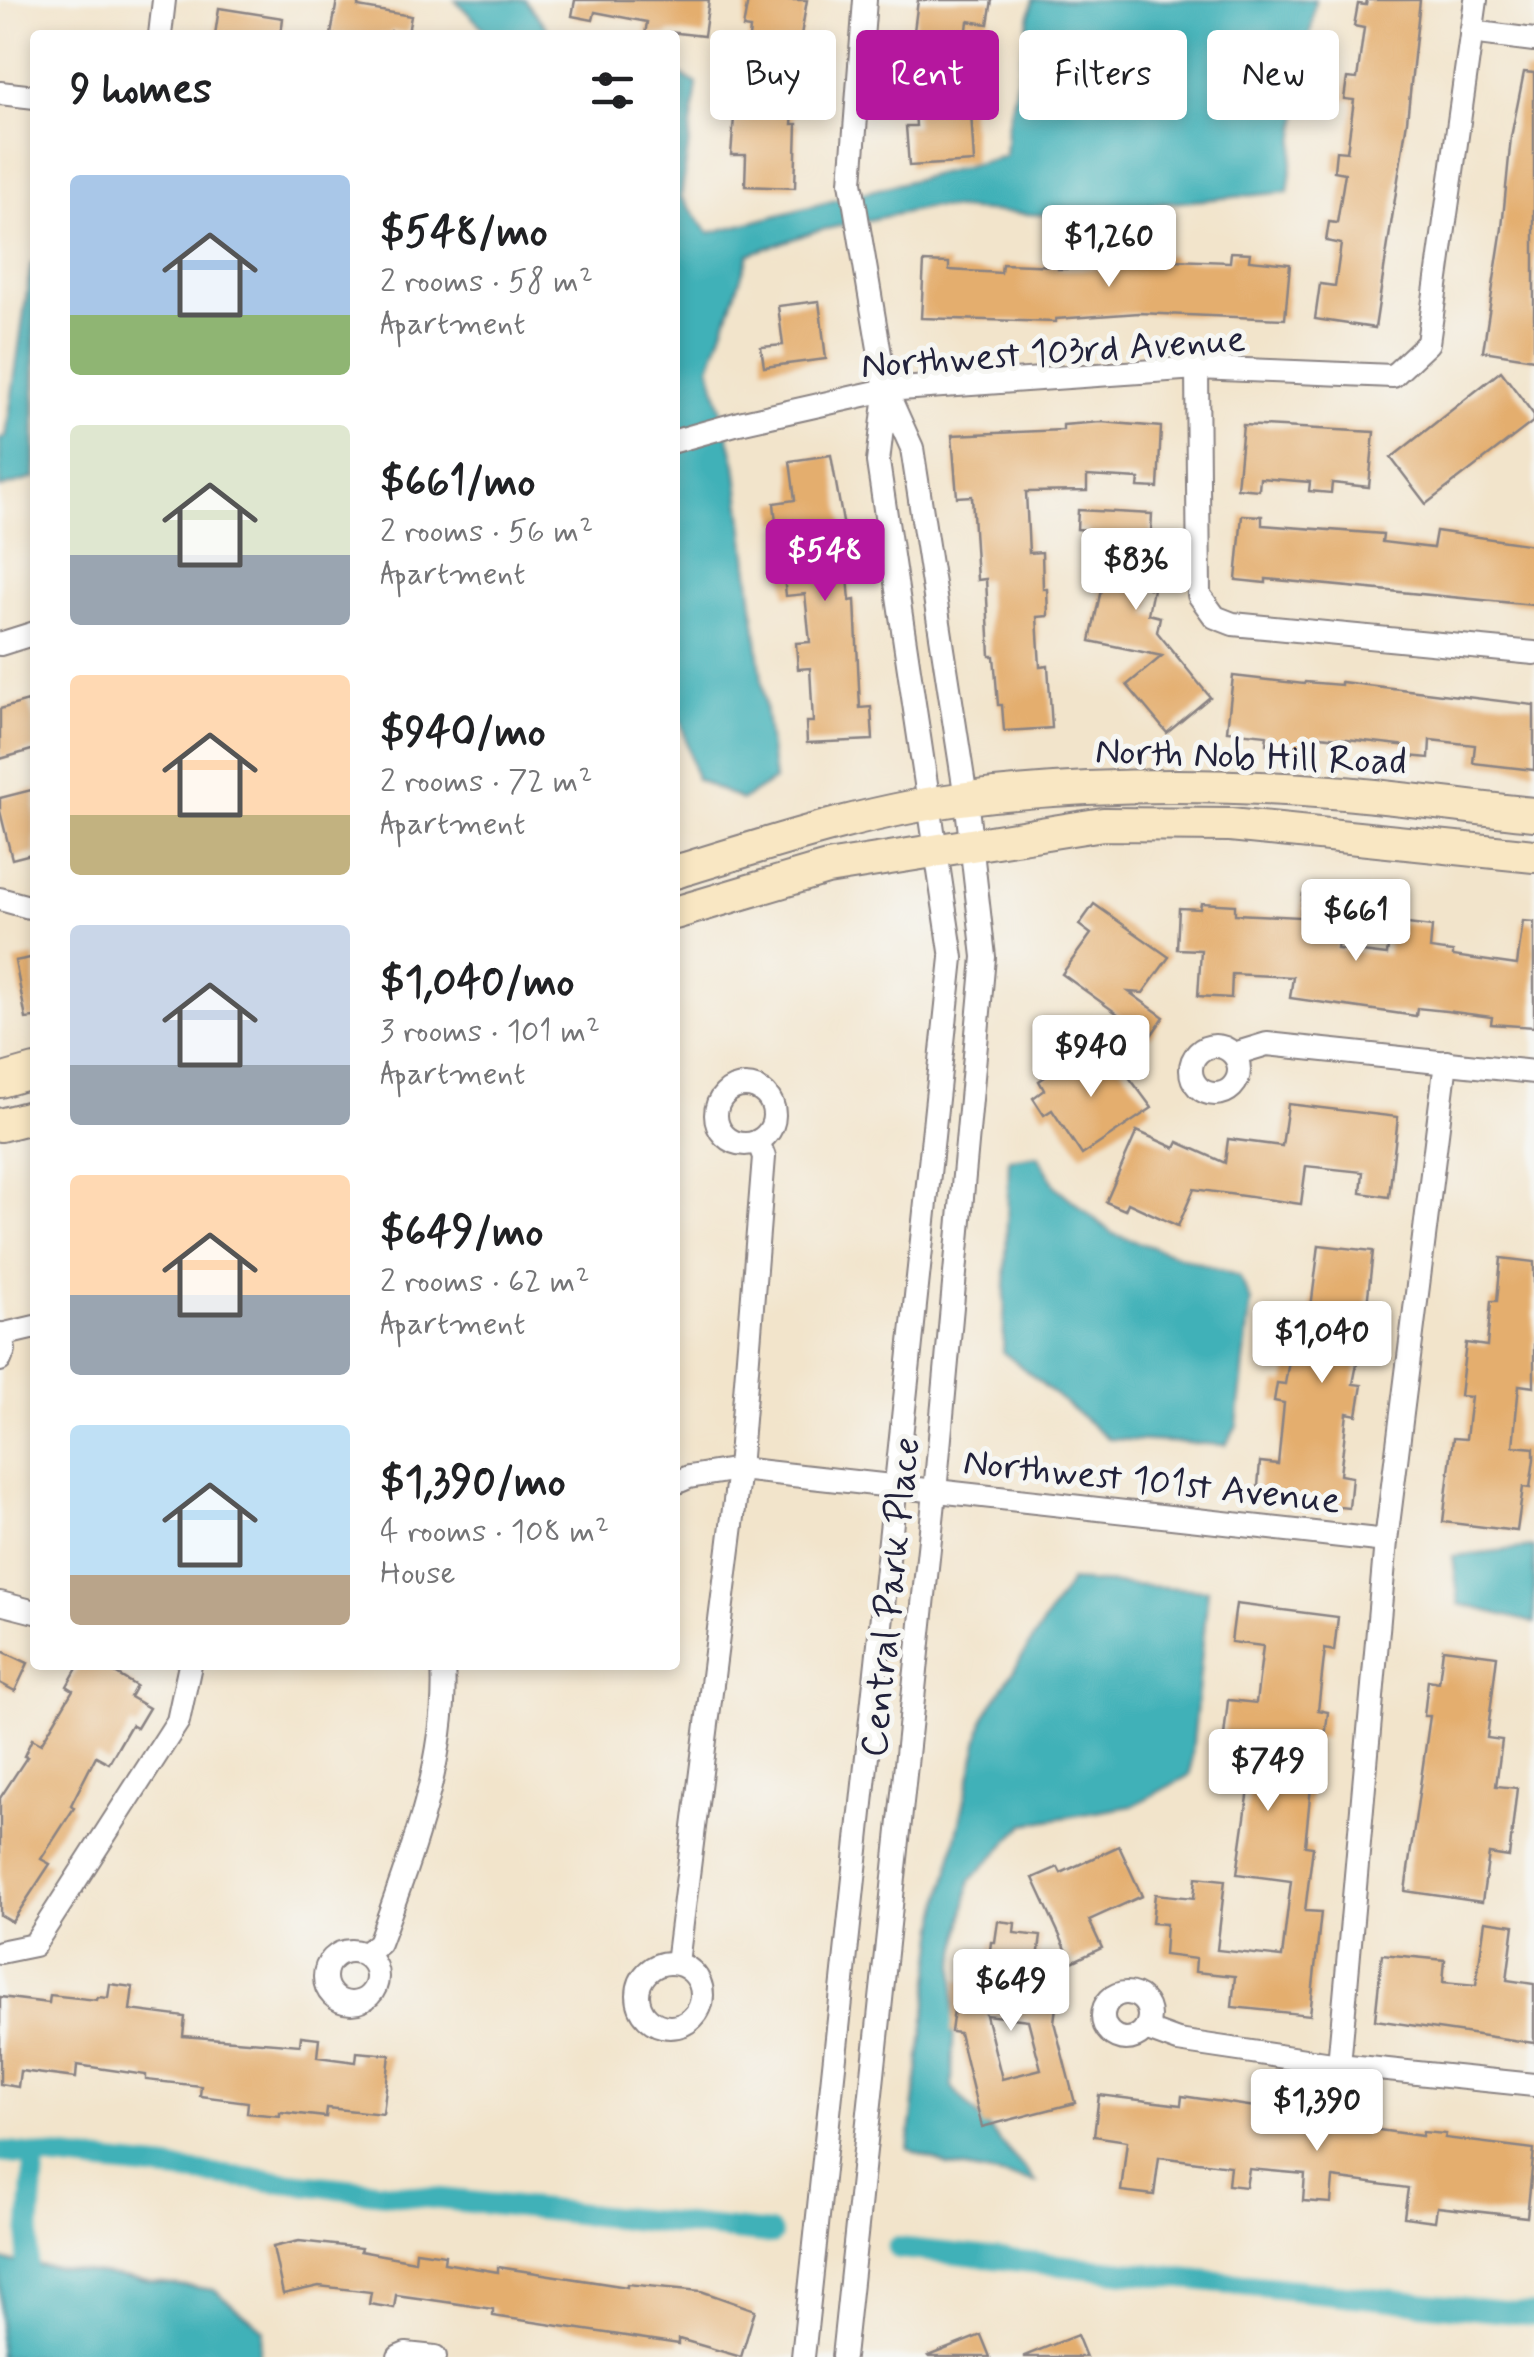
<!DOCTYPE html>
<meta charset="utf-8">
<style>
:root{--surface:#fff;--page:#f2f2f2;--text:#202124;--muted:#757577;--accent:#b5179e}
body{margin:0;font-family:Mynerve,sans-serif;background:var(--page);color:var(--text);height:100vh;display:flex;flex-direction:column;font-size:38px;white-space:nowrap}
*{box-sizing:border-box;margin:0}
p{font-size:32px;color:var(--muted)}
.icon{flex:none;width:55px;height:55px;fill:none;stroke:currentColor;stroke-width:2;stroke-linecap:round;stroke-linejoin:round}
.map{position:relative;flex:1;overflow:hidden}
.sheet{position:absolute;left:30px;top:30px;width:650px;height:1640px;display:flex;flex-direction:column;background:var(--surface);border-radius:10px;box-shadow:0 5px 15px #0003}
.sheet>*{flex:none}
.guide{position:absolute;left:710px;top:30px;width:672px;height:90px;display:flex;gap:20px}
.price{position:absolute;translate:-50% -85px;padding:0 22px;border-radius:10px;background:#fff;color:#222;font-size:32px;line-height:65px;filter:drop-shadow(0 2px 5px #0008)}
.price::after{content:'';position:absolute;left:50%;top:60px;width:30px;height:22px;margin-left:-15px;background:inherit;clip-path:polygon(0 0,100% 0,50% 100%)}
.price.active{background:var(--accent);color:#fff}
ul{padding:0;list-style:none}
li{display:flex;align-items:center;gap:30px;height:250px;padding:0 40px}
li span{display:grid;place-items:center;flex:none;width:280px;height:200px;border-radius:10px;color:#555}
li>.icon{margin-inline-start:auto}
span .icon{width:120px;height:120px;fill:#fffc;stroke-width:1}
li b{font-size:42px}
h2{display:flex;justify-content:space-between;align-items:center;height:120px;padding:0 40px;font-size:42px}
.chip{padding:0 35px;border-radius:10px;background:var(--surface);box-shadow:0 5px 15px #0003;font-size:35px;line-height:90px}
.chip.active{background:var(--accent);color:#fff}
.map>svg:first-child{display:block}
</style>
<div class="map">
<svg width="1534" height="2357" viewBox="0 0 1534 2357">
<rect width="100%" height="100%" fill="#f6f6f2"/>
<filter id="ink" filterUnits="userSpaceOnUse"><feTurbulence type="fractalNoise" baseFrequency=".01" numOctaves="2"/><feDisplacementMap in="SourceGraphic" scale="20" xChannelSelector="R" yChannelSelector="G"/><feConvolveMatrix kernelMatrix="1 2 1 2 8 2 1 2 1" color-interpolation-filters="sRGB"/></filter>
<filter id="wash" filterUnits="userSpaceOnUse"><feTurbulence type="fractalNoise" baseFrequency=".0048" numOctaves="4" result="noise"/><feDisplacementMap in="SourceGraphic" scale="40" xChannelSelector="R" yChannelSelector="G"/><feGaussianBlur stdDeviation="2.25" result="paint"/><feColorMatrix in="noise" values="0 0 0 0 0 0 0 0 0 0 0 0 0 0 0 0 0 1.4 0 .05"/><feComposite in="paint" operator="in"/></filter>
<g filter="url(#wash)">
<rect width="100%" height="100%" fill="#f2e4cb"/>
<g fill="#40b1b8" stroke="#316a7a" stroke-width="2.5">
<polygon points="455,0 525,0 552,35 490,35"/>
<polygon points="1033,0 1315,0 1288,192 1041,215 931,207 816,231 749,254 710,367 736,464 774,780 742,800 696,779 675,698 675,71 697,84 681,197 709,233 1005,156 1007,127"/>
<polygon points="31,264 35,264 35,478 0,488 0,439 6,437"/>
<polygon points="1038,1155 1056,1187 1113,1234 1239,1276 1251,1301 1237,1425 1226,1445 1109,1439 1003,1352 1009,1159"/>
<polygon points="1534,1547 1534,1623 1459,1604 1453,1556"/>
<polygon points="1070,1581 1208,1590 1190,1775 1132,1806 1025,1824 970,1881 955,1965 952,2087 1036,2182 948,2166 908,2149 939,1912 984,1717"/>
<polygon points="0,2260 214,2290 263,2329 259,2357 0,2357"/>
</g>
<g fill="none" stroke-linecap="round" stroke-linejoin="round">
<g stroke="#40b1b8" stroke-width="22">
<polyline points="0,2152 771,2234"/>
<polyline points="898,2248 1534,2315"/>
<polyline points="27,2263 35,2156"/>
</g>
</g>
<g id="blocks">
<g fill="#e4ae6e" fill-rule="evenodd">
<polygon points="337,0 359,0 358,7 411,16 408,33 391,31 390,35 331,35"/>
<polygon points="575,0 709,0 704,36 669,32 668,35 645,35 647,22 595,12 593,20 572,16"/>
<polygon points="748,0 807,0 798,53 792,124 797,124 795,188 745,186 746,155 731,155 737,80 744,81 750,29 743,28"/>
<polygon points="918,0 992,0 988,24 968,21 963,64 974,65 970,95 974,162 909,166 906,126 916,126 913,79 908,78"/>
<polygon points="1367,0 1420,0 1407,121 1375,328 1315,319 1320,284 1335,286 1341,244 1326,241 1329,222 1337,223 1345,173 1334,171 1336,151 1347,152 1354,100 1344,99 1347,78 1357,79 1364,28 1354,26 1358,4 1366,5"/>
<polygon points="219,8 283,18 281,35 215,35"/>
<polygon points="1524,72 1534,73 1534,359 1483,351 1502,228 1511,137"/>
<polygon points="1231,252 1250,253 1249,260 1290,264 1285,319 1139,313 1056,319 1056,322 921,318 924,262 949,263 949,270 1001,273 1002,264 1058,266 1058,269 1107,268 1107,256 1173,255 1173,260 1230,262"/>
<polygon points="819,301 826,359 764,367 761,347 783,345 778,306"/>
<polygon points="1501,371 1534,415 1534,421 1426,504 1391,458"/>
<polygon points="1101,422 1161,427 1158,488 1138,487 1139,479 1087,476 1087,491 1026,492 1029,553 1042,552 1043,589 1047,589 1048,616 1037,617 1040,667 1048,666 1052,728 1004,731 1002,705 998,705 994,656 990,656 986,579 977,580 972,496 957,497 952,435 1063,430 1063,425"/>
<polygon points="1243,425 1374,432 1369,487 1332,483 1331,493 1309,491 1310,482 1260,478 1259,490 1237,488"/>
<polygon points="831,455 844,528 850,601 855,600 860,708 871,707 873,740 807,743 806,722 813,722 810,668 798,669 796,643 810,642 805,594 786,596 783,566 798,564 794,520 776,523 774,503 795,500 790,461"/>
<polygon points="1078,510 1152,514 1148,588 1153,589 1148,614 1160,617 1157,632 1210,697 1167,733 1127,685 1162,656 1090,641 1105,571 1086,570 1088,530 1077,529"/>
<polygon points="1242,515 1262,516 1262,525 1383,534 1382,542 1433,548 1436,531 1534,545 1534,605 1266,579 1266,583 1236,580"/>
<polygon points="1233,676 1304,684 1305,682 1341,685 1341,682 1534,705 1534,770 1473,763 1475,745 1430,740 1429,758 1408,756 1409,746 1320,736 1319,747 1266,744 1267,735 1227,731"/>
<polygon points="28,701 35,725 35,749 0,759 0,709"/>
<polygon points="35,789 35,853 12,859 0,811 0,798"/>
<polygon points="1303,894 1343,899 1337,949 1387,955 1391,922 1432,927 1430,949 1453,952 1453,956 1517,965 1523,921 1534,922 1534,1027 1491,1024 1492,1017 1446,1011 1417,1008 1416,1016 1290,998 1293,977 1232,974 1231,998 1198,996 1201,950 1177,949 1179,908 1200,909 1201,903 1235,905 1235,914 1300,917"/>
<polygon points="1094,904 1169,957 1143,993 1129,992 1164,1017 1150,1037 1062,974 1091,934 1079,925"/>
<polygon points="35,957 35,1018 26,1019 15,961"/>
<polygon points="1111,1053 1152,1108 1082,1155 1052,1110 1044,1115 1033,1098 1044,1090 1039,1081 1076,1056 1085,1070"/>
<polygon points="1288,1104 1398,1117 1389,1197 1361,1193 1363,1172 1306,1166 1301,1204 1194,1189 1178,1226 1128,1203 1125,1210 1106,1202 1137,1131 1175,1148 1178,1142 1225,1163 1228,1139 1282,1146"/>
<polygon points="1319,1245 1373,1251 1365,1323 1353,1384 1362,1385 1357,1415 1347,1413 1340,1475 1352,1477 1349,1508 1257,1499 1260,1462 1278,1464 1284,1403 1274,1401 1277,1383 1285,1384 1293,1337 1307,1339"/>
<polygon points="1501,1258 1534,1262 1534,1387 1519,1385 1513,1446 1534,1448 1534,1459 1530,1488 1523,1487 1517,1531 1443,1522 1453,1438 1466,1439 1471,1397 1460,1396 1466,1343 1487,1346 1491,1301 1497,1301"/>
<polygon points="1236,1604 1338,1617 1334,1651 1325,1649 1318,1710 1328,1712 1325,1738 1316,1737 1305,1846 1313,1847 1305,1911 1321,1912 1310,2015 1232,2007 1235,1976 1195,1972 1196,1959 1164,1955 1166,1924 1152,1923 1155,1894 1194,1898 1196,1877 1225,1880 1217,1950 1282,1957 1291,1881 1237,1874 1256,1740 1224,1736 1228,1700 1256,1703 1263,1646 1231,1642"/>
<polygon points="1443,1649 1497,1656 1487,1738 1502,1740 1496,1786 1517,1788 1509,1857 1489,1854 1482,1902 1405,1891 1430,1716 1424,1716 1428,1680 1439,1682"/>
<polygon points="0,1650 28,1663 15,1691 0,1683"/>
<polygon points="79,1665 102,1665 136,1686 130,1697 149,1708 137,1728 131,1725 109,1763 96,1756 71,1805 74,1808 41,1859 50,1864 12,1922 0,1915 0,1798 27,1757 24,1756 32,1739 41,1744 73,1690 67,1686"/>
<polygon points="1119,1846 1142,1896 1089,1920 1102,1948 1072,1962 1033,1878 1058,1867 1061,1873"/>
<path d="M998,1921l17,2 -1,10 27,3 -7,53 24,3 -4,30 21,81 -93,24 -23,-94 -8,-1 7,-52 28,3 5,-41h4zM986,2015l42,5 13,49 -39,10z"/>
<polygon points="1485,1921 1514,1925 1507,1980 1534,1984 1534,2043 1375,2020 1382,1954 1445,1960 1443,1982 1476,1985"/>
<polygon points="110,1984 133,1987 130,2010 185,2017 183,2036 300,2045 301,2036 319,2038 317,2057 356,2062 357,2052 390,2055 383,2114 327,2108 326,2117 280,2112 280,2116 247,2113 248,2102 200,2096 201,2086 146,2080 146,2075 77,2065 76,2078 20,2071 18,2087 0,2084 0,1997 49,2003 50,1995 97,2000 98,1997 108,1998"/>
<polygon points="1099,2095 1181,2105 1182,2096 1275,2110 1351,2116 1350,2126 1422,2136 1423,2132 1446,2134 1445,2138 1534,2149 1527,2217 1437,2207 1435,2221 1404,2217 1408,2188 1333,2178 1331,2203 1303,2201 1305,2174 1249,2169 1246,2187 1228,2185 1230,2166 1159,2157 1154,2195 1121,2191 1127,2141 1094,2136"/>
<polygon points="299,2241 361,2248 360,2251 415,2261 416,2251 445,2255 444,2263 498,2272 498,2267 627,2287 627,2284 701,2291 755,2310 741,2357 679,2339 679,2344 493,2316 493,2309 439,2301 396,2295 394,2308 369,2304 371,2292 319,2286 283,2294 273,2247"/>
<polygon points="981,2335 990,2357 929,2357 928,2356"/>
<polygon points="1077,2335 1086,2357 1024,2357 1024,2356"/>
</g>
</g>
</g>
<g filter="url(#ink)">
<use href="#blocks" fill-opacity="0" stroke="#8a8383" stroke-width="2.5"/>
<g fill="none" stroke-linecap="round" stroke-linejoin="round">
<defs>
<g id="street">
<polyline points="1471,32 1534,40"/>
<polyline points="160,35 164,0"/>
<polyline points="0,93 35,97"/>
<polyline points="1197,368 1199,595 1215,617 1233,624 1534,653"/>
<polyline points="675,441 739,423 886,390 1197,368 1393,376 1428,343 1476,0"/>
<polyline points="0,644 35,633"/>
<polyline points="0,899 29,907 35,905"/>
<circle cx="1215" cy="1070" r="24"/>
<polyline points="1234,1054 1267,1044 1534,1072"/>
<circle cx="745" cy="1115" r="29"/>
<polyline points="0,1334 4,1350 0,1360"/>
<polyline points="1,1335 35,1327"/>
<polyline points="675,1483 689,1477 739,1469 1386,1541"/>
<polyline points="0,1603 35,1612"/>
<circle cx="351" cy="1977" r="26"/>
<polyline points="0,1952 34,1945 178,1721 190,1665"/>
<path d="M365,1954l14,-11c31,-84 70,-187 64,-278"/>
<circle cx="670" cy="1995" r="32"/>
<polyline points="677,1963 739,1469 764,1157 758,1141"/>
<circle cx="1126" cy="2016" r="23"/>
<polyline points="1145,2029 1178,2041 1339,2065 1534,2085"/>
<polyline points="1339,2065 1386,1541 1446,1062"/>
<polyline points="399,2357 406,2354 435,2357"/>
<polyline points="803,2357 952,958 878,462 886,393"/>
<polyline points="843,2357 935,1492 984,957 966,798 912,448 886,390 851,182 865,0"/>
</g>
<g id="secondary">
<path d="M675,872c96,-29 193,-62 293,-74 121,-15 241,-15 363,-6 68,5 135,16 203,22"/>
<polyline points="675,913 827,868 1103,824 1230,825 1534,856"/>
<polyline points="0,1081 35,1071"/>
<polyline points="0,1125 35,1116"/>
</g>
</defs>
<use href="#street" stroke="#8a8383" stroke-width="26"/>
<use href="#secondary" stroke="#8a8383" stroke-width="36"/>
<use href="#street" stroke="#fff" stroke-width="22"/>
<use href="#secondary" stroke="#f9e7c3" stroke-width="32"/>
</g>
</g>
<g text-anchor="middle" stroke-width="10" stroke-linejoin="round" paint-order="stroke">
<g font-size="38" fill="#22223b" stroke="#f6f6f2">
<text transform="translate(1053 351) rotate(-4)" y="13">Northwest 103rd Avenue</text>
<text transform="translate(1251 755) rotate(2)" y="13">North Nob Hill Road</text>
<text transform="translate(1152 1480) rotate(6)" y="13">Northwest 101st Avenue</text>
<text transform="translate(889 1597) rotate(-84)" y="13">Central Park Place</text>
</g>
</g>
</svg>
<b class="price" style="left:1109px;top:290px">$1,260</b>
<b class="price active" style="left:825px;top:604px">$548</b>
<b class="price" style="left:1136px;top:613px">$836</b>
<b class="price" style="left:1356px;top:964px">$661</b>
<b class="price" style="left:1091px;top:1100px">$940</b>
<b class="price" style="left:1322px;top:1386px">$1,040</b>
<b class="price" style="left:1268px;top:1814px">$749</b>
<b class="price" style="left:1011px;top:2034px">$649</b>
<b class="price" style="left:1317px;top:2154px">$1,390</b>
<div class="guide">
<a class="chip">Buy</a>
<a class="chip active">Rent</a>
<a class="chip">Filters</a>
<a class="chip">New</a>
</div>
<section class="sheet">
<h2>9 homes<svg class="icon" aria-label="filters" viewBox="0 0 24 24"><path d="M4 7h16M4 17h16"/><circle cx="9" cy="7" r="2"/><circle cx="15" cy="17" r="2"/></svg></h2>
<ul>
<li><span style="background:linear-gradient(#a9c7e8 70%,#8fb573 0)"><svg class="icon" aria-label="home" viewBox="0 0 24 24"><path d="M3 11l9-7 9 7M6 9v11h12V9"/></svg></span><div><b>$548/mo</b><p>2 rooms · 58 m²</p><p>Apartment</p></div></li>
<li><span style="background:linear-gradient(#dfe7d0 65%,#9aa5b1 0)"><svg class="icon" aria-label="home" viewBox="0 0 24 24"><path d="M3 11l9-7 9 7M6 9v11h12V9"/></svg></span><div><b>$661/mo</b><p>2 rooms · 56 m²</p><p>Apartment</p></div></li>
<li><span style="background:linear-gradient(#ffd9b3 70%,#c2b280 0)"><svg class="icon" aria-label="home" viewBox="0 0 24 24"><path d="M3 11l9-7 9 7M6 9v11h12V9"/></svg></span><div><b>$940/mo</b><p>2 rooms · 72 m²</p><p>Apartment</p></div></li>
<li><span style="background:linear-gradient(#c9d6e8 70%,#9aa5b1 0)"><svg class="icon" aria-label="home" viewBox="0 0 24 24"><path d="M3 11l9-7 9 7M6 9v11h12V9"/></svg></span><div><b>$1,040/mo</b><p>3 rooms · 101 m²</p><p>Apartment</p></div></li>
<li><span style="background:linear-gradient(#ffd9b3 60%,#9aa5b1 0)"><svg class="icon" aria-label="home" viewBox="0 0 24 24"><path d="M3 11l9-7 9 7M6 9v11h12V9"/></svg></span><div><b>$649/mo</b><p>2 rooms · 62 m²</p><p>Apartment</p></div></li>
<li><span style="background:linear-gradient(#bfe0f5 75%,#b9a48a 0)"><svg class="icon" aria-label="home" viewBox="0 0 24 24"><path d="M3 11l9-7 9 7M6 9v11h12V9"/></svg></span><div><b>$1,390/mo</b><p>4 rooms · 108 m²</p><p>House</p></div></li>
</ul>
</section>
</div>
